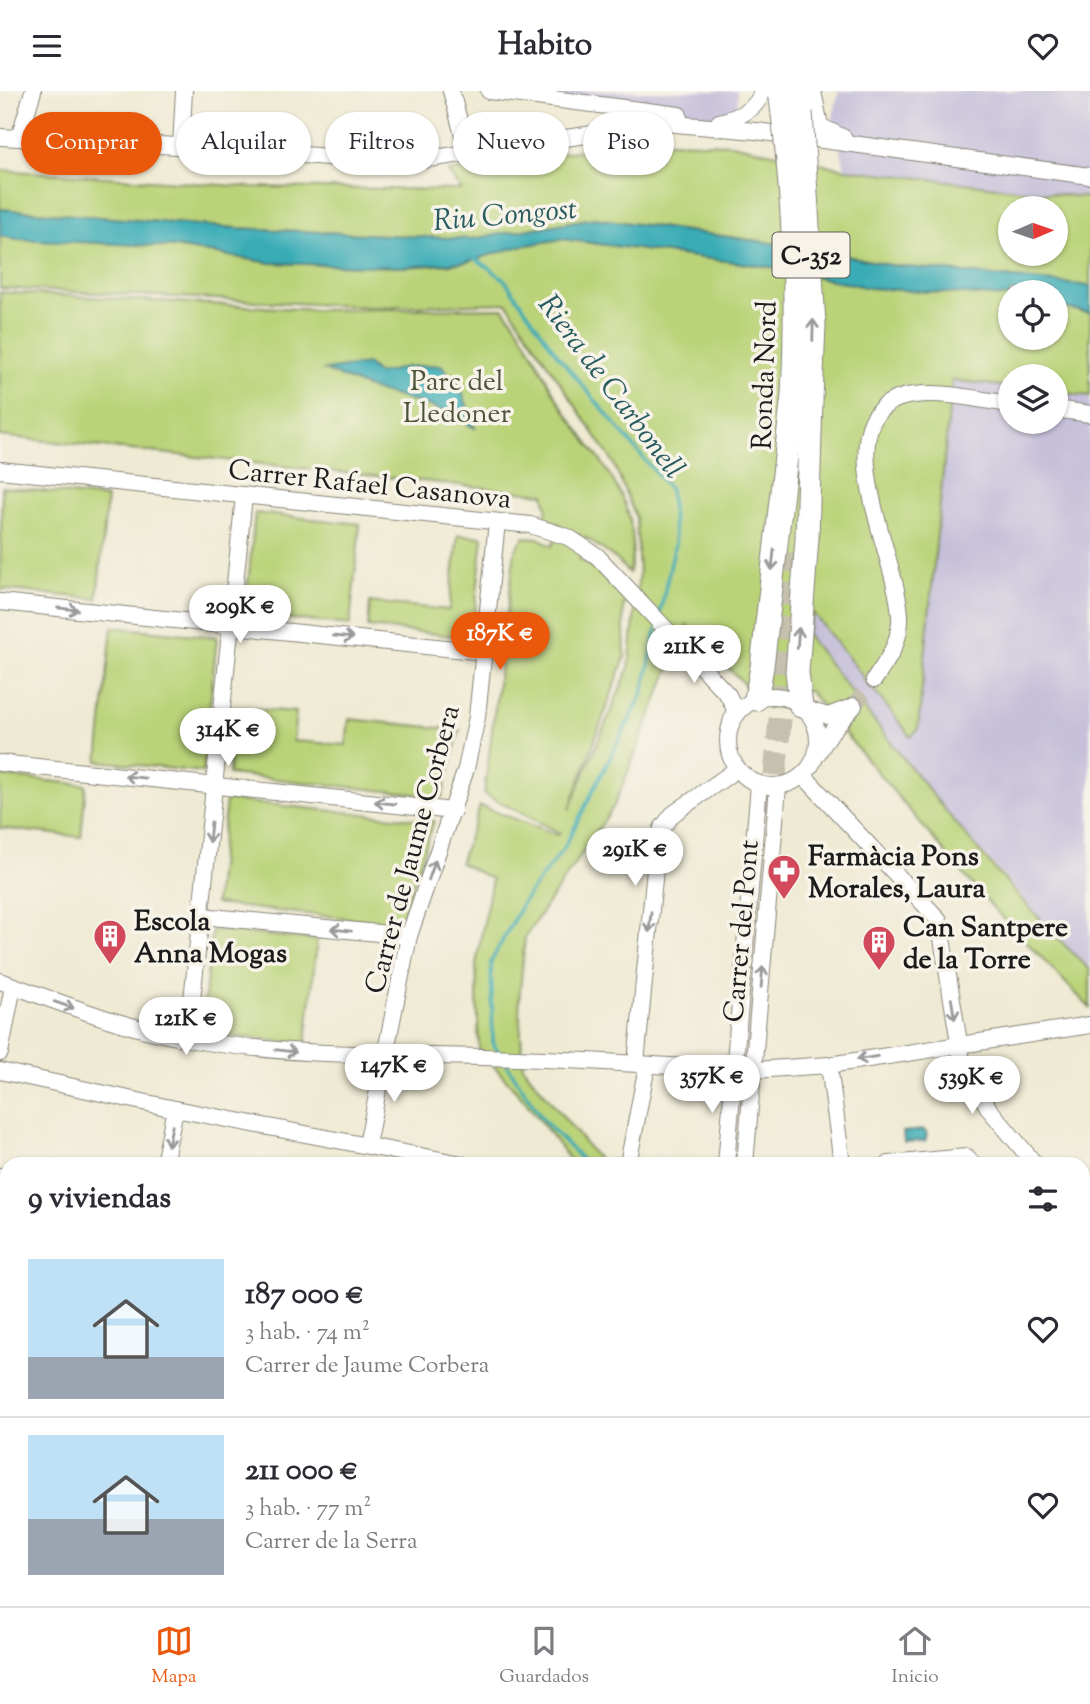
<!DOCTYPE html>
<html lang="es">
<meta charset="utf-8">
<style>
:root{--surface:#fff;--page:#f2f2f3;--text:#2b2b33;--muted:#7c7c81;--line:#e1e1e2;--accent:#ea580c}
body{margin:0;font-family:"Sorts Mill Goudy",serif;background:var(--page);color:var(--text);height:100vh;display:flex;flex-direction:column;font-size:26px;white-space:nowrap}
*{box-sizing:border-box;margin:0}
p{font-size:23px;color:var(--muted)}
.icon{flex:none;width:38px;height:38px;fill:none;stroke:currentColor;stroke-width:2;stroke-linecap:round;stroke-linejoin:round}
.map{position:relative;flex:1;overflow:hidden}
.details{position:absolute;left:0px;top:1066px;width:1090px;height:450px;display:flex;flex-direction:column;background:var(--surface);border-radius:21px 21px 0 0;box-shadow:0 2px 5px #0004}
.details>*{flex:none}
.banner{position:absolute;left:21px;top:21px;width:700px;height:63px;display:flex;gap:14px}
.needle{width:46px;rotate:88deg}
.fabs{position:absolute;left:998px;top:105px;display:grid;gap:14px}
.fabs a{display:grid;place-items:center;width:70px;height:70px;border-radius:50%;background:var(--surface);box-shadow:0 2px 5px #0004;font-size:35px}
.price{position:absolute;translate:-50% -60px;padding:0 16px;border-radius:24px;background:#fff;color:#222;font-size:23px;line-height:46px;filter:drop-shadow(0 2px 4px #0008)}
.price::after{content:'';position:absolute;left:50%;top:42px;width:21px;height:16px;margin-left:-10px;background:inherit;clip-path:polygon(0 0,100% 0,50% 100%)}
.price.active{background:var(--accent);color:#fff}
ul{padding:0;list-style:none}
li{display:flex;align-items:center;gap:21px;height:175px;padding:0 28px}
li+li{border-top:2px solid var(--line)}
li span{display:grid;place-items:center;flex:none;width:196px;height:140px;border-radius:0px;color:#555}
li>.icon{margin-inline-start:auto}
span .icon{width:84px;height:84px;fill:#fffc;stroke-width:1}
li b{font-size:30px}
h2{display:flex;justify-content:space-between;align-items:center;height:84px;padding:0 28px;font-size:30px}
.pill{padding:0 24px;border-radius:32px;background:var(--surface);box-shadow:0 2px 5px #0004;font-size:24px;line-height:63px}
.pill.active{background:var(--accent);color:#fff}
header{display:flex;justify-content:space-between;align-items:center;height:91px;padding:0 28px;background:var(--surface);font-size:32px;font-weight:800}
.tabs{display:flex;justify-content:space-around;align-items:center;height:98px;border-top:2px solid var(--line);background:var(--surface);font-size:19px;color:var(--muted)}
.tabs a{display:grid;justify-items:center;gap:4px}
.tabs .active{color:var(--accent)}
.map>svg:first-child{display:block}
</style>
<header><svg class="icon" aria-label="menu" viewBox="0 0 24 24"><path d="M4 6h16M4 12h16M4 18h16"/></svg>Habito<svg class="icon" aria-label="heart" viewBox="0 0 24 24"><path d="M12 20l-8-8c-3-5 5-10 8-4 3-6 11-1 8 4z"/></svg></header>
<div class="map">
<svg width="1090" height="1515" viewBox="0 0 1090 1515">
<rect width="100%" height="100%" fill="#f7f3e8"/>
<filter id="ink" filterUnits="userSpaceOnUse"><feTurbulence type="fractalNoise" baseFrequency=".0143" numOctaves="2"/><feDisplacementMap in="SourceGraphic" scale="14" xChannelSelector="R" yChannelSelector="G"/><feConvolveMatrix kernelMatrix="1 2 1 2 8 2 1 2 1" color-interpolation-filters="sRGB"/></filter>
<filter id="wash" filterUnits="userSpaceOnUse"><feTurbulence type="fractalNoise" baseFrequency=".00686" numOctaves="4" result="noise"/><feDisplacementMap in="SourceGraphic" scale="28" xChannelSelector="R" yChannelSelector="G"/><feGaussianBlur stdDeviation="1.57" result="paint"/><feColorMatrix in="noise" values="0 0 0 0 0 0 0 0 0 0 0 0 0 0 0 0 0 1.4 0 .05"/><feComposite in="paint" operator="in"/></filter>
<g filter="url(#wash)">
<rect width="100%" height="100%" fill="#efead3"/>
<g fill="#c6c0da">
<polygon points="491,0 737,0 738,27 701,27"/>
<polygon points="839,0 1090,0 1090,107 845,78 833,26"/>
<polygon points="952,289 1010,296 1010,331 1055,331 1055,301 1090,305 1090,878 1061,851 922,692 806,543 813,522 912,646 918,638"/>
<polygon points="407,1509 475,1509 493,1515 427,1515"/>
</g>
<g fill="#bad378" stroke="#6b784a" stroke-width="2" fill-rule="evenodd">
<path d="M671,51l61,2 113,25 245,29v88l-200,-21 -76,-16 -220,-31 -123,21 -235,-11 -236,-19v-39l253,17 208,3 -13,-18 153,-25zM1010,117h45v46h-45z"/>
<path d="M0,145l175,11 96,16 134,4 48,-3 68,-18 41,-7 208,28 100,21 140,9v41h45v-32l35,7v83l-35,-4v-16h-45v11l-58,-7 -34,349 -7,8 -98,-124 -7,21c90,115 179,234 284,336v38l-110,-114 -171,-203 -62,-4 -60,-62 -73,181 -89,131 -6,64 4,66 74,91 -5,6h-19l-52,-68 -42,-46 -3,-86 16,-85 -32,-16 20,-57 78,29 2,-2 -76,-39 31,-244 9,-13 14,1 14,8 9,-21 -16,-8 2,-9 -3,-14 -544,-58v-144l314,18 189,-2c24,27 37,62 55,92 33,54 90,102 71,173l-13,-14 -31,-22 -6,22 15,9 34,33 -5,5 2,51 -56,153 60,-142 10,-95 -3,-55 -23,-56 -106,-159 -136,4 -371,-19z"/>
<polygon points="2,396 107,407 97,508 0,498"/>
<polygon points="255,422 360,433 350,534 245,523"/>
<polygon points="458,444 483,446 472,547 368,536 370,511 449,519"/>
<polygon points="112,536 217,546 203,681 98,670"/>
<polygon points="233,616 296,621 293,650 346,654 349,628 460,639 442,706 229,683"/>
<polygon points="0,685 86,694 81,746 0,737"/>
<polygon points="226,709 434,730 400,833 215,813"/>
<polygon points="212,839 317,849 306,953 201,942"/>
<polygon points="784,1508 1068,1508 1076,1515 781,1515"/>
</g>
<polygon fill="#93b568" stroke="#586842" stroke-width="2" points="1083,1449 1090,1458 1090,1498 1083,1489"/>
<g fill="#39abb5" stroke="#2a6468" stroke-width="2">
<polygon points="0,118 236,137 471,148 594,127 814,158 890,174 1090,195 1090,222 1055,215 1055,201 1010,201 1010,206 870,197 770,176 562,148 521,155 466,171 405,176 271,172 175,156 16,148 0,145"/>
<polygon points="367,273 378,283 406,276 441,274 460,295 475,337 433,316 371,298 324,279"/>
<polygon points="924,1039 927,1043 925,1050 904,1051 903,1041"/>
</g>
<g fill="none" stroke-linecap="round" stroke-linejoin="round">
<g stroke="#39abb5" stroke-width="3.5">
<polyline points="475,167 504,188 559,266 670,399 675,453 660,522"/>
<polyline points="499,961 493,953 491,871 524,809 564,757 643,602 657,537"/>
<polyline points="505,971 545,1031 586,1073"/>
<polyline points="1083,1471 1090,1480"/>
</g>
</g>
</g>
<g filter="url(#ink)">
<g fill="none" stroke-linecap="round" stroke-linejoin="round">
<polyline stroke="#c5c1ae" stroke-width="16" stroke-dasharray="16 8" stroke-linecap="butt" points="854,615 874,589"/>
<polyline stroke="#c5c1ae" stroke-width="23" stroke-dasharray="23 11" stroke-linecap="butt" points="772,718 795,462"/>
<defs>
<g id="minor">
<polyline points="451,0 468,62"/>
<polyline points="489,0 679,24"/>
<polyline points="813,0 820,35 844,47"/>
<path d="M719,31c17,-4 39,-12 43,-31"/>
<polyline points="0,46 217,57 402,72 664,32 756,40 1090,85"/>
<polyline points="19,47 33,0"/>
<polyline points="181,56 184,0"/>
<polyline points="1055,318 1090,323"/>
<polyline points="0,379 530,434 568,446 597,465 728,604 735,618 731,632"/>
<polyline points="0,511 484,561"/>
<path d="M874,589c12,-17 25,-36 26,-58 3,-57 -86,-215 14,-227 31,-4 65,5 96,9"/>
<circle cx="773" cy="650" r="45"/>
<polyline points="806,618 828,625 852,616"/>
<polyline points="818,662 831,641 854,615"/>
<polyline points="0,672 453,720"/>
<polyline points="803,684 939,829 962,970 989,1018 1035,1073"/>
<polyline points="201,825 409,845"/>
<path d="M0,890c62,22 123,47 188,58 109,19 219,15 329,19 73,2 145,8 218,12"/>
<polyline points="188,948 244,405"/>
<polyline points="0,962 13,895"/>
<polyline points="636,972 657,758 662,737 673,723 737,678"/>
<polyline points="829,974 842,1073"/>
<polyline points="754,979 829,974 1090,934"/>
<polyline points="0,980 175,1018 462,1073"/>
<polyline points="367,1054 409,845 466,678 477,626 497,431"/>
<polyline points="164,1073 175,1018"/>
<polyline points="628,1073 647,975"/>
<polyline points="726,1073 759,694"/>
<polyline points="745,1073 778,696"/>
<polyline points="889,1073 967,1066 973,1073"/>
<polyline points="0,1085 7,1087"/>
<polyline points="1083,1127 1090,1133"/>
<polyline points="1086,1195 1090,1167"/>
<polyline points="0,1208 7,1210"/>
<polyline points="0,1276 7,1275"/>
<polyline points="1083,1316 1090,1316"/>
<polyline points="1083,1418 1090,1432"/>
<polyline points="0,1420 7,1421"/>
<polyline points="0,1482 7,1467"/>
<polyline points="1083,1507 1090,1515"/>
<polyline points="358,1508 377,1515"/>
<polyline points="45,1515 49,1508"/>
<polyline points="194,1515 195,1508"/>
</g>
<g id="highway">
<polyline points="780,0 783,23"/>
<polyline points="798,0 801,21"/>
<polyline points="756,608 762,576 793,304"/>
<polyline points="801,615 797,581 807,447 811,308"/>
<polyline points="708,1508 710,1515"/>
<polyline points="729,1508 731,1515"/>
</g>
</defs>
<use href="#minor" stroke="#868378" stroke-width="18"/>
<use href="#highway" stroke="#868378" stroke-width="25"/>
<use href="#minor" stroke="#fff" stroke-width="16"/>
<use href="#highway" stroke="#fff" stroke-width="23"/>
<defs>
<g id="rail">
<polyline points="0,1394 7,1395"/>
<polyline points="432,1508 452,1515"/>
<polyline points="455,1508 474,1515"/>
</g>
</defs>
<use href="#rail" stroke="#1c1c1c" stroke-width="6"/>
<use href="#rail" stroke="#f7f3e8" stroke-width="3.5" stroke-dasharray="10" stroke-linecap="butt"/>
<defs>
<g id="highway-bridge">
<polyline points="801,21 814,233 811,308"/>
<path d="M783,23c11,93 15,187 10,281"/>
</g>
</defs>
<use href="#highway-bridge" stroke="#868378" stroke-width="25" stroke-linecap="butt"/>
<use href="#highway-bridge" stroke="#fff" stroke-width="23"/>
</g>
<defs><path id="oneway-shaft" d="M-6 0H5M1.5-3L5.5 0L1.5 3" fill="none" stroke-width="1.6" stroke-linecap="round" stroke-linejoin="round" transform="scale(1.75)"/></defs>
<g stroke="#999">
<use href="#oneway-shaft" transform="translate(813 239) rotate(-89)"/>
<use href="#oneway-shaft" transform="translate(773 469) rotate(96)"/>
<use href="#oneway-shaft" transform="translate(68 518) rotate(6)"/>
<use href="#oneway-shaft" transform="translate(343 546) rotate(6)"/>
<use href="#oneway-shaft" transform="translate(798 547) rotate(-86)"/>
<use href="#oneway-shaft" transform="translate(135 686) rotate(-174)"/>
<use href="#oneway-shaft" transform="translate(385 712) rotate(-174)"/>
<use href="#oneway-shaft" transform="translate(210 741) rotate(96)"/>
<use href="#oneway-shaft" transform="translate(432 779) rotate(-71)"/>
<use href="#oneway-shaft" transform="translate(650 831) rotate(96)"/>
<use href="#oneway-shaft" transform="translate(341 839) rotate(-174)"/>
<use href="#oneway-shaft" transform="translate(762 886) rotate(-85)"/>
<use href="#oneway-shaft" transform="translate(64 914) rotate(19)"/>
<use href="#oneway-shaft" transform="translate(953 918) rotate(81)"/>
<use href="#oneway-shaft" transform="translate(286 960) rotate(7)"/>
<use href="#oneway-shaft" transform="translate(867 967) rotate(171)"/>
<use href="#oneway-shaft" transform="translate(170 1045) rotate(102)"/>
</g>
</g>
<defs>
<symbol id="pharmacy-pin" viewBox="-11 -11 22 30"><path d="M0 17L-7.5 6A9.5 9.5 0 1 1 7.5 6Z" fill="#d1495b" stroke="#f7f3e8"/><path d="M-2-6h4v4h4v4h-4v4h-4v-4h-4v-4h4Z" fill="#fff"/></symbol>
<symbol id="building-pin" viewBox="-11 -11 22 30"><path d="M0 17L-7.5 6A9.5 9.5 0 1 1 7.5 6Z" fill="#d1495b" stroke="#f7f3e8"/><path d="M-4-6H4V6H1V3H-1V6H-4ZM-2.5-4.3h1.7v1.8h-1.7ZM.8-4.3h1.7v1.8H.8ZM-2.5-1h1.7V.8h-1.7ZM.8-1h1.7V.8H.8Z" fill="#fff"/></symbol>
</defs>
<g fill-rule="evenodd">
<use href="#pharmacy-pin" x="765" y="761" width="38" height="52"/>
<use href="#building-pin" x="91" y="826" width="38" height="52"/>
<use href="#building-pin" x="860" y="832" width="38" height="52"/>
</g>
<g text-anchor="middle" stroke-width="7" stroke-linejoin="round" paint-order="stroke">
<rect fill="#f7f3e8" stroke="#5e5c59" stroke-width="2" x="772.5" y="141.5" width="77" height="45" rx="5"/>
<g font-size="26" font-weight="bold" fill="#1c1c1c">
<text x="811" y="173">C-352</text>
</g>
<g font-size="28" fill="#1c1c1c" stroke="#f7f3e8">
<text transform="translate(763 284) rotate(-88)" y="10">Ronda Nord</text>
<text transform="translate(370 392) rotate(6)" y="10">Carrer Rafael Casanova</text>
<text transform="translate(411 758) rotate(-75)" y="10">Carrer de Jaume Corbera</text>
<text transform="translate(740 840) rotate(-85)" y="10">Carrer del Pont</text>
</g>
<g font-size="28" fill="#4b5338" stroke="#f7f3e8">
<text x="457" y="299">Parc del<tspan x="457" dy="32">Lledoner</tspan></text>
</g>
<g font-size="28" font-weight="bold" fill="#1c1c1c" stroke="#f7f3e8" text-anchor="start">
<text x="808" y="774">Farmàcia Pons<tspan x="808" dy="32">Morales, Laura</tspan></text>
<text x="134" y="839">Escola<tspan x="134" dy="32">Anna Mogas</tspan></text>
<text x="903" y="845">Can Santpere<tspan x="903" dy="32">de la Torre</tspan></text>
</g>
<g font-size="30" font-style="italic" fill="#295c61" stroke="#f7f3e8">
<text transform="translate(505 123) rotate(-5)" y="10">Riu Congost</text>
<text transform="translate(612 295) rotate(53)" y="10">Riera de Carbonell</text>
</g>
</g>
</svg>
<div class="fabs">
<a><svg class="needle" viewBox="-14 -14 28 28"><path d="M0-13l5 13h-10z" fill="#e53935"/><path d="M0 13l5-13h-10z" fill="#7c7c81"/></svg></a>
<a><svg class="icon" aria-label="locate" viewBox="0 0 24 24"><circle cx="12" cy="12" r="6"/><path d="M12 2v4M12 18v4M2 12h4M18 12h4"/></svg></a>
<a><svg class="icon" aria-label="layers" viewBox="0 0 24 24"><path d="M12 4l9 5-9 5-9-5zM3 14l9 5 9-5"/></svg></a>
</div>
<b class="price" style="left:240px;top:554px">209K €</b>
<b class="price active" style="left:500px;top:581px">187K €</b>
<b class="price" style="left:694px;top:594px">211K €</b>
<b class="price" style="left:228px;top:677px">314K €</b>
<b class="price" style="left:635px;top:797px">291K €</b>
<b class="price" style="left:186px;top:966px">121K €</b>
<b class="price" style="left:394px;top:1013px">147K €</b>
<b class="price" style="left:712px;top:1024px">357K €</b>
<b class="price" style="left:972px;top:1025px">539K €</b>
<div class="banner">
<a class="pill active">Comprar</a>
<a class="pill">Alquilar</a>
<a class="pill">Filtros</a>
<a class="pill">Nuevo</a>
<a class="pill">Piso</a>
</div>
<section class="details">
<h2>9 viviendas<svg class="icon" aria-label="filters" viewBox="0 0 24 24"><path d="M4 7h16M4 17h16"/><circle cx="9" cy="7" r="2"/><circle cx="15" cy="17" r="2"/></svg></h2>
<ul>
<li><span style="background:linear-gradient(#bfe0f5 70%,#9aa5b1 0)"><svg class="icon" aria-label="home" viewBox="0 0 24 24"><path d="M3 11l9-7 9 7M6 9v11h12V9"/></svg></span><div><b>187 000 €</b><p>3 hab. · 74 m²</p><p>Carrer de Jaume Corbera</p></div><svg class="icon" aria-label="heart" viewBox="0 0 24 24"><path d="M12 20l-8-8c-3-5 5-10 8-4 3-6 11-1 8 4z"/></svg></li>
<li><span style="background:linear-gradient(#bfe0f5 60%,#9aa5b1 0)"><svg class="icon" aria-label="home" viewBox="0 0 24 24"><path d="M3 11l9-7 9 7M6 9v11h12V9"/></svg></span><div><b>211 000 €</b><p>3 hab. · 77 m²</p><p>Carrer de la Serra</p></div><svg class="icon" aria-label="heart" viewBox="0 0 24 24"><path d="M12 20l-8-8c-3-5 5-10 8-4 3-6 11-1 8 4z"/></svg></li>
</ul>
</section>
</div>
<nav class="tabs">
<a class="active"><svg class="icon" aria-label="map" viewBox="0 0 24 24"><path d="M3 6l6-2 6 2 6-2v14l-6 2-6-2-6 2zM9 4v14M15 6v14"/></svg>Mapa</a>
<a><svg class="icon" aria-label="saved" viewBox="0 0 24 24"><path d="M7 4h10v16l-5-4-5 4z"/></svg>Guardados</a>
<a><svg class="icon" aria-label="home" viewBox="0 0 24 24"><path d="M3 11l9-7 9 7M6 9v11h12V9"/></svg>Inicio</a>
</nav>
